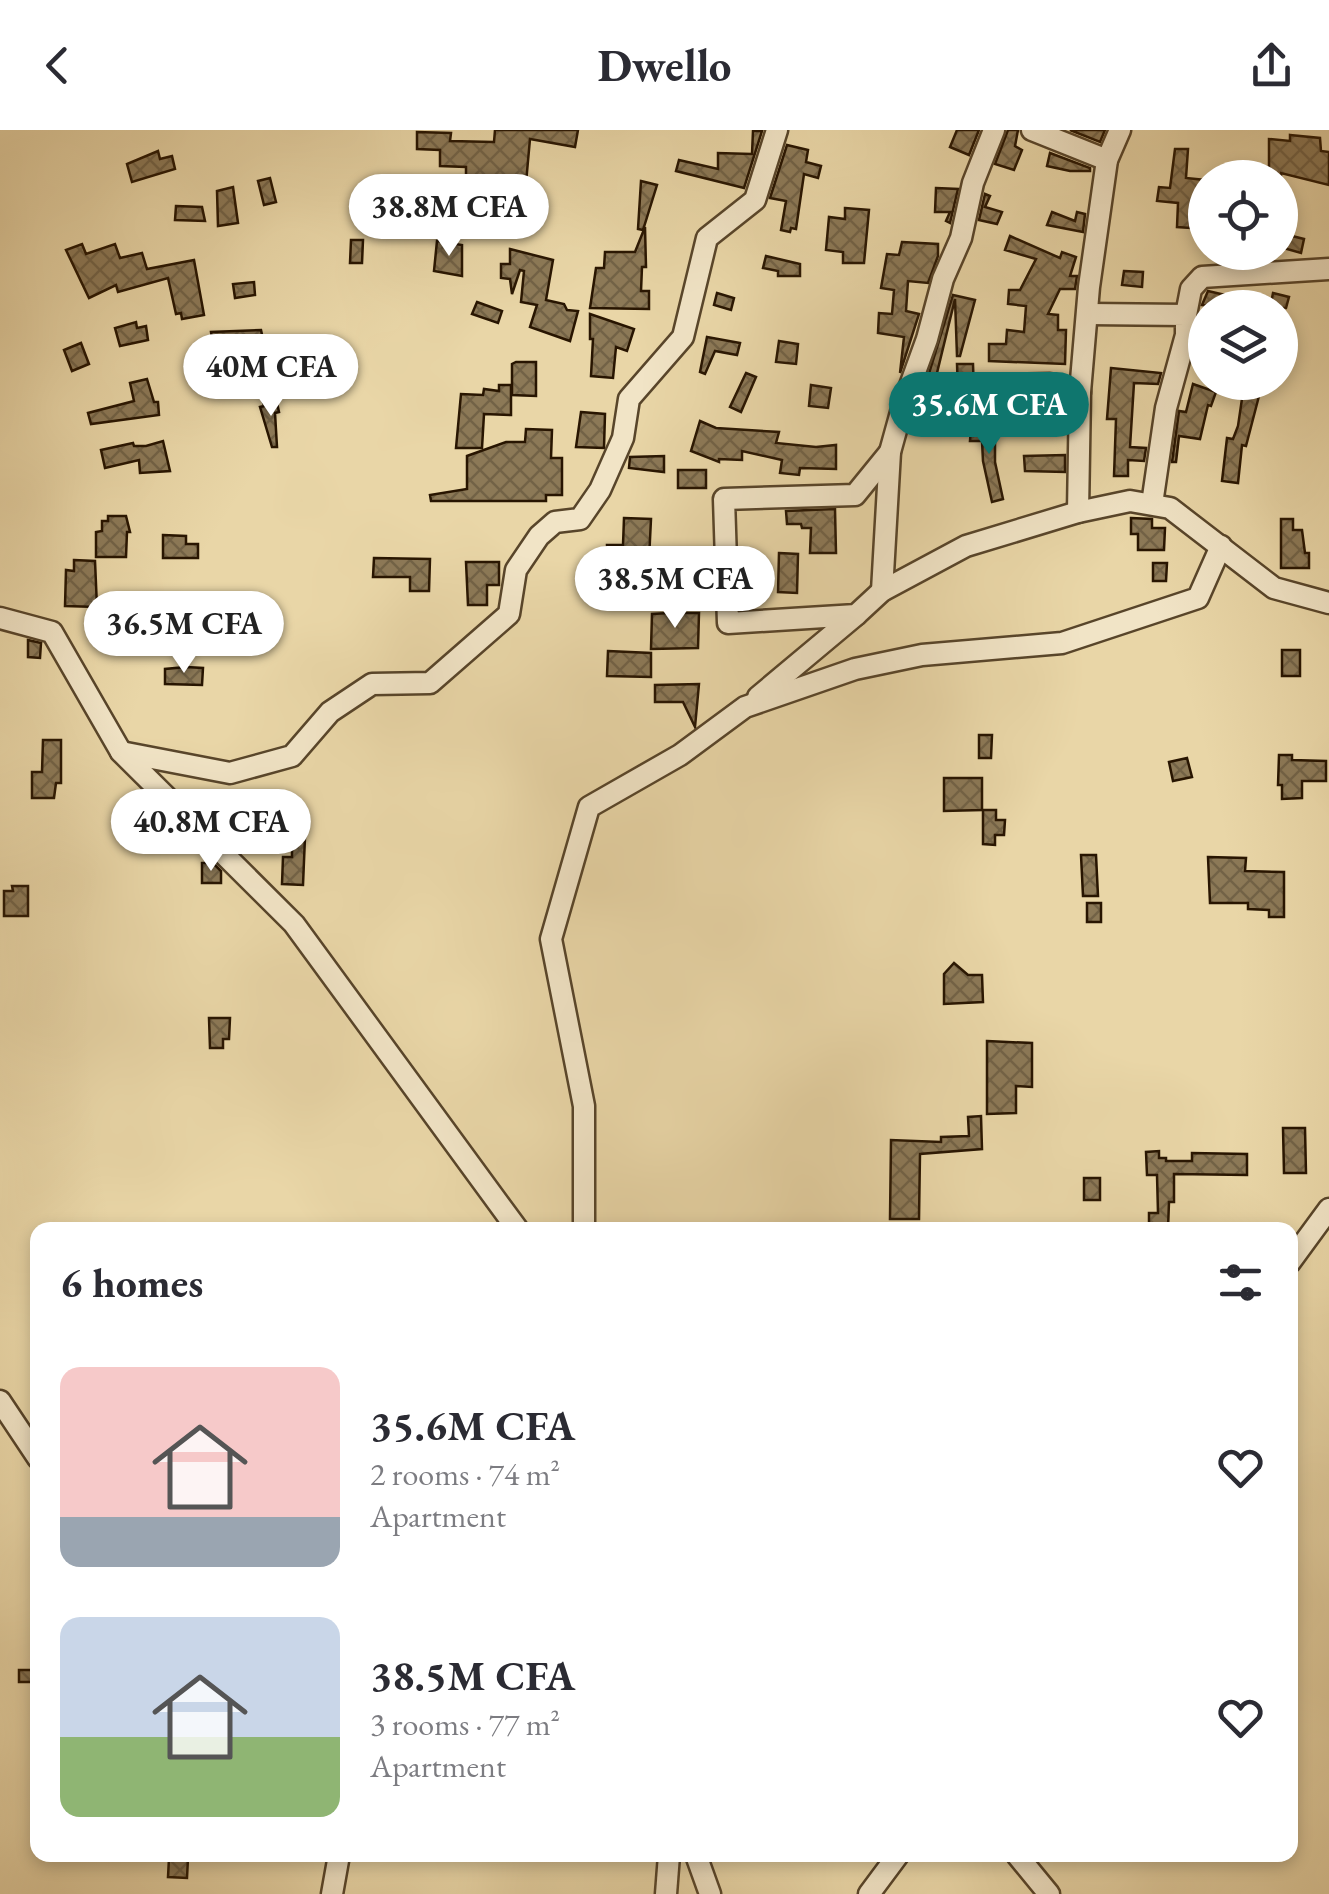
<!DOCTYPE html>
<meta charset="utf-8">
<style>
:root{--surface:#fff;--page:#f7f7f7;--text:#2b2b33;--muted:#7c7c81;--accent:#0f766e}
body{margin:0;font-family:"EB Garamond",serif;background:var(--page);color:var(--text);height:100vh;display:flex;flex-direction:column;font-size:38px;white-space:nowrap}
*{box-sizing:border-box;margin:0}
p{font-size:32px;color:var(--muted)}
.icon{flex:none;width:55px;height:55px;fill:none;stroke:currentColor;stroke-width:2;stroke-linecap:round;stroke-linejoin:round}
.map{position:relative;flex:1;overflow:hidden}
.panel{position:absolute;left:30px;top:1092px;width:1268px;height:640px;display:flex;flex-direction:column;background:var(--surface);border-radius:20px;box-shadow:0 5px 15px #0003}
.panel>*{flex:none}
.controls{position:absolute;left:1188px;top:30px;display:grid;gap:20px}
.controls a{display:grid;place-items:center;width:110px;height:110px;border-radius:50%;background:var(--surface);box-shadow:0 5px 15px #0003;font-size:50px}
.price{position:absolute;translate:-50% -85px;padding:0 22px;border-radius:35px;background:#fff;color:#222;font-size:32px;line-height:65px;filter:drop-shadow(0 2px 5px #0008)}
.price::after{content:'';position:absolute;left:50%;top:60px;width:30px;height:22px;margin-left:-15px;background:inherit;clip-path:polygon(0 0,100% 0,50% 100%)}
.price.active{background:var(--accent);color:#fff}
ul{padding:0;list-style:none}
li{display:flex;align-items:center;gap:30px;height:250px;padding:0 30px}
li span{display:grid;place-items:center;flex:none;width:280px;height:200px;border-radius:20px;color:#555}
li>.icon{margin-inline-start:auto}
span .icon{width:120px;height:120px;fill:#fffc;stroke-width:1}
li b{font-size:42px}
h2{display:flex;justify-content:space-between;align-items:center;height:120px;padding:0 30px;font-size:42px}
header{display:flex;justify-content:space-between;align-items:center;height:130px;padding:0 30px;background:var(--surface);font-size:45px;font-weight:700}
.map>svg:first-child{display:block}
</style>
<header><svg class="icon" aria-label="back" viewBox="0 0 24 24"><path d="M15 5l-7 7 7 7"/></svg>Dwello<svg class="icon" aria-label="share" viewBox="0 0 24 24"><path d="M12 15V3M7 8l5-5 5 5M5 13v7h14v-7"/></svg></header>
<div class="map">
<svg width="1329" height="1764" viewBox="0 0 1329 1764">
<defs>
<pattern id="building-cross-hatch" width="8" height="8" patternUnits="userSpaceOnUse" patternTransform="scale(2.5)"><rect width="8" height="8" fill="#8c7957"/><path d="M0 0l8 8M0 8l8-8" fill="none" stroke="#726246"/></pattern>
</defs>
<rect width="100%" height="100%" fill="#e9d6a7"/>
<filter id="stains"><feTurbulence type="fractalNoise" baseFrequency=".002" numOctaves="4"/><feColorMatrix values="0 0 0 0 .2 0 0 0 0 .09 0 0 0 0 .02 0 0 0 .5 -.17"/></filter>
<radialGradient id="worn" r=".72"><stop offset=".6" stop-color="#630" stop-opacity="0"/><stop offset="1" stop-color="#630" stop-opacity=".3"/></radialGradient>
<g fill="url(#building-cross-hatch)" stroke="#281501" stroke-width="2.5">
<polygon points="495,0 578,0 575,17 530,9 526,53 532,53 533,59 538,59 538,76 533,75 532,88 515,87 515,80 504,79 504,69 490,69 490,58 466,57 466,37 440,36 440,20 417,19 417,2 451,3 450,11 494,12"/>
<polygon points="957,0 979,0 969,25 950,17"/>
<polygon points="1008,0 1018,0 1015,16 1022,20 1014,40 995,34"/>
<polygon points="1070,0 1105,0 1100,12"/>
<polygon points="753,1 762,1 744,58 676,41 679,30 718,39 718,23 752,24"/>
<polygon points="1290,5 1320,8 1321,21 1329,22 1329,55 1281,43 1281,48 1269,48 1269,9 1290,11"/>
<polygon points="787,15 808,20 806,32 821,36 818,48 804,44 796,99 791,98 790,102 781,100 786,71 770,68"/>
<polygon points="1175,19 1188,19 1186,48 1205,50 1205,85 1190,86 1190,98 1177,97 1178,73 1157,71 1159,57 1170,58"/>
<polygon points="158,21 160,29 172,26 175,39 132,52 127,34"/>
<polygon points="1050,23 1090,38 1090,41 1070,41 1047,36"/>
<polygon points="270,48 276,72 264,75 258,51"/>
<polygon points="641,51 657,55 643,100 638,99"/>
<polygon points="233,57 238,93 218,96 217,61"/>
<polygon points="936,58 958,59 950,93 946,91 950,82 935,82"/>
<polygon points="985,64 990,66 985,77 1002,82 997,94 979,90"/>
<rect x="384" y="65" width="32" height="13"/>
<polygon points="176,76 202,77 205,91 175,90"/>
<polygon points="845,78 869,80 864,133 843,133 843,122 826,120 829,87 845,89"/>
<polygon points="1052,82 1075,91 1077,82 1085,84 1083,102 1047,95"/>
<polygon points="645,97 646,137 642,137 641,161 649,161 649,179 590,178 596,138 604,138 605,122 635,122"/>
<polygon points="1280,103 1304,109 1301,123 1280,117"/>
<polygon points="1010,106 1060,128 1062,122 1076,127 1070,146 1077,146 1075,159 1060,159 1048,184 1058,185 1058,200 1066,200 1065,234 989,231 989,214 1006,214 1007,200 1024,202 1026,176 1008,174 1009,160 1020,160 1036,129 1005,120"/>
<polygon points="351,110 363,110 362,133 350,133"/>
<polygon points="437,111 462,115 462,146 434,141"/>
<polygon points="902,112 938,114 938,126 928,153 908,151 906,181 919,184 900,243 904,207 878,203 879,183 892,184 894,160 881,158 887,124 899,125"/>
<polygon points="82,114 86,124 115,114 120,128 142,123 147,139 194,130 204,185 182,189 181,183 176,184 168,148 118,162 116,155 89,168 66,120"/>
<polygon points="510,119 553,130 546,170 564,174 567,180 578,181 570,211 530,197 537,175 521,172 524,141 520,140 512,164 510,149 501,148 501,134 510,134"/>
<polygon points="766,126 800,134 800,146 778,146 778,141 763,138"/>
<polygon points="1124,141 1143,142 1142,157 1122,155"/>
<polygon points="254,152 255,165 235,168 233,154"/>
<polygon points="1208,161 1225,165 1222,178 1202,175"/>
<polygon points="717,163 734,168 731,180 714,175"/>
<polygon points="1273,163 1289,167 1286,178 1270,178"/>
<polygon points="953,165 975,170 960,226 957,226 955,169 935,251 927,250"/>
<polygon points="477,172 502,181 498,193 472,184"/>
<polygon points="590,184 634,199 627,221 616,217 613,248 591,246 593,209 590,209"/>
<polygon points="136,192 137,198 146,196 148,210 120,216 115,198"/>
<polygon points="261,200 271,246 253,249 243,207 213,216 211,202"/>
<polygon points="707,207 740,213 737,225 715,221 705,244 700,242"/>
<polygon points="779,211 798,214 796,234 776,232"/>
<polygon points="81,213 89,234 72,241 64,220"/>
<polygon points="516,232 536,232 536,266 512,265 512,234"/>
<polygon points="957,234 973,234 974,263 958,262"/>
<polygon points="1111,238 1161,243 1158,254 1134,253 1130,317 1146,318 1144,331 1128,330 1128,346 1114,346 1116,289 1107,289"/>
<polygon points="746,243 756,247 741,282 730,277"/>
<polygon points="147,249 154,272 158,272 159,285 91,294 88,283 134,271 130,253"/>
<polygon points="1193,254 1216,262 1211,276 1208,275 1200,309 1179,306 1176,332 1172,332 1179,281 1186,282"/>
<polygon points="499,255 511,255 511,285 484,284 482,318 456,318 461,264 483,265 484,259 499,261"/>
<polygon points="811,255 831,258 828,278 809,276"/>
<polygon points="1243,262 1259,266 1246,316 1242,315 1238,353 1222,351 1227,308 1233,309 1238,296"/>
<polygon points="276,268 279,282 275,283 277,317 272,317 260,277 264,276 263,272"/>
<polygon points="1040,269 1042,298 1028,300 1025,270"/>
<polygon points="581,282 605,284 604,318 576,317"/>
<polygon points="700,291 716,298 779,302 776,313 816,317 836,315 836,339 800,338 799,345 780,343 782,330 742,321 742,330 719,329 719,332 691,321"/>
<polygon points="982,292 995,292 995,332 1003,369 992,372 983,331 982,311 970,311 971,298 982,298"/>
<polygon points="526,299 552,300 551,328 562,328 562,365 546,365 546,371 431,371 430,365 467,359 467,326 506,312 525,312"/>
<polygon points="163,311 170,341 140,343 139,330 105,338 101,320 133,313 134,316 146,316"/>
<polygon points="1065,325 1065,342 1025,341 1024,326"/>
<polygon points="664,326 664,342 629,338 630,327"/>
<rect x="678" y="340" width="28" height="18"/>
<polygon points="835,379 836,423 810,423 811,398 802,398 801,394 787,394 786,381"/>
<polygon points="108,386 126,386 130,402 127,402 126,427 96,427 96,402 102,401 102,391 108,391"/>
<polygon points="624,388 651,389 648,450 608,449 607,415 623,415"/>
<polygon points="1131,388 1152,389 1152,398 1165,398 1164,420 1138,420 1138,404 1131,404"/>
<polygon points="1281,389 1293,389 1293,400 1302,400 1305,423 1309,423 1309,438 1281,438"/>
<polygon points="163,405 186,406 186,414 198,414 198,428 163,428"/>
<polygon points="779,423 798,424 797,463 778,462"/>
<polygon points="374,428 430,429 429,461 410,461 410,447 373,447"/>
<polygon points="74,430 95,431 97,477 65,476 66,440 74,441"/>
<polygon points="466,432 499,432 499,455 487,455 487,475 468,475"/>
<polygon points="1153,433 1167,433 1166,451 1153,451"/>
<polygon points="669,483 699,483 698,518 651,519 652,484"/>
<polygon points="28,510 41,513 40,528 28,527"/>
<rect x="1282" y="520" width="18" height="26"/>
<polygon points="608,521 651,523 651,547 607,546"/>
<polygon points="186,537 203,538 202,555 165,554 165,539"/>
<polygon points="699,554 695,597 683,572 655,572 655,555"/>
<polygon points="979,605 992,605 991,628 979,628"/>
<polygon points="43,610 61,610 61,653 56,653 54,668 32,668 32,642 42,642"/>
<polygon points="1279,625 1292,625 1292,630 1326,631 1326,651 1302,651 1302,668 1282,669 1282,655 1278,655"/>
<polygon points="1187,628 1192,647 1173,651 1169,632"/>
<polygon points="944,648 982,648 982,680 944,681"/>
<polygon points="983,680 996,680 996,690 1005,690 1004,705 995,705 995,715 983,714"/>
<polygon points="292,707 305,707 303,755 282,754 283,727 292,727"/>
<polygon points="1081,725 1096,725 1098,766 1083,766"/>
<polygon points="1208,727 1246,728 1245,741 1284,742 1284,787 1269,787 1269,780 1248,779 1248,773 1210,773"/>
<polygon points="202,733 213,733 221,741 221,753 202,753"/>
<polygon points="12,756 28,756 28,786 4,786 4,761 13,761"/>
<rect x="1087" y="773" width="14" height="19"/>
<polygon points="954,833 968,845 982,845 983,872 944,874 944,844"/>
<polygon points="209,888 230,888 229,909 223,909 223,918 210,918"/>
<polygon points="987,911 1032,913 1032,957 1016,956 1016,983 987,984"/>
<polygon points="981,986 982,1019 920,1024 919,1089 890,1089 891,1010 941,1012 941,1007 969,1006 968,987"/>
<polygon points="1283,998 1305,998 1306,1043 1284,1043"/>
<polygon points="1159,1021 1159,1028 1166,1028 1166,1031 1192,1031 1192,1023 1247,1024 1247,1045 1174,1044 1174,1072 1169,1072 1168,1099 1158,1099 1149,1096 1149,1083 1158,1083 1157,1045 1147,1045 1146,1022"/>
<rect x="1084" y="1048" width="16" height="22"/>
<polygon points="19,1540 35,1540 36,1552 19,1552"/>
<polygon points="169,1728 188,1728 187,1748 168,1747"/>
</g>
<g fill="none" stroke-linecap="round" stroke-linejoin="round">
<defs>
<g id="minor">
<polyline points="1032,0 1107,30"/>
<polyline points="1089,184 1186,185 1186,205 1166,278 1152,374"/>
<polyline points="1186,185 1191,159 1202,147 1329,139"/>
<polyline points="903,275 927,209 943,149 961,108 973,53 994,0"/>
<polyline points="890,322 855,365 724,369 728,493 856,485 882,461 966,416 1078,382 1130,371 1170,378 1274,458 1329,473"/>
<polyline points="1078,382 1080,262 1089,157 1107,30 1120,0"/>
<polyline points="882,461 890,322 903,275 994,277 1001,255 1050,254 1080,262"/>
<polyline points="0,488 52,502 121,622 294,794 518,1100"/>
<polyline points="758,567 856,485"/>
<polyline points="121,622 230,643 292,626 330,582 372,554 430,553 509,484 516,440 539,406 555,392 580,389 600,360 623,308 629,269 683,207 707,108 755,70 777,0"/>
<polyline points="584,1100 584,976 551,809 589,677 680,625 745,577 855,539 922,525 1062,513 1198,468 1221,416"/>
<polyline points="1290,1132 1329,1079"/>
<polyline points="0,1271 38,1328"/>
<polyline points="696,1725 710,1764"/>
<polyline points="1017,1725 1049,1764"/>
<polyline points="332,1764 339,1725"/>
<polyline points="666,1764 669,1725"/>
<polyline points="869,1764 898,1725"/>
</g>
</defs>
<use href="#minor" stroke="#58452a" stroke-width="25"/>
<use href="#minor" stroke="#f1e4c6" stroke-width="20"/>
</g>
<rect width="100%" height="100%" filter="url(#stains)"/>
<rect width="100%" height="100%" fill="url(#worn)"/>
</svg>
<div class="controls">
<a><svg class="icon" aria-label="locate" viewBox="0 0 24 24"><circle cx="12" cy="12" r="6"/><path d="M12 2v4M12 18v4M2 12h4M18 12h4"/></svg></a>
<a><svg class="icon" aria-label="layers" viewBox="0 0 24 24"><path d="M12 4l9 5-9 5-9-5zM3 14l9 5 9-5"/></svg></a>
</div>
<b class="price" style="left:449px;top:129px">38.8M CFA</b>
<b class="price" style="left:271px;top:289px">40M CFA</b>
<b class="price active" style="left:989px;top:327px">35.6M CFA</b>
<b class="price" style="left:675px;top:501px">38.5M CFA</b>
<b class="price" style="left:184px;top:546px">36.5M CFA</b>
<b class="price" style="left:211px;top:744px">40.8M CFA</b>
<section class="panel">
<h2>6 homes<svg class="icon" aria-label="filters" viewBox="0 0 24 24"><path d="M4 7h16M4 17h16"/><circle cx="9" cy="7" r="2"/><circle cx="15" cy="17" r="2"/></svg></h2>
<ul>
<li><span style="background:linear-gradient(#f6c9c9 75%,#9aa5b1 0)"><svg class="icon" aria-label="home" viewBox="0 0 24 24"><path d="M3 11l9-7 9 7M6 9v11h12V9"/></svg></span><div><b>35.6M CFA</b><p>2 rooms · 74 m²</p><p>Apartment</p></div><svg class="icon" aria-label="heart" viewBox="0 0 24 24"><path d="M12 20l-8-8c-3-5 5-10 8-4 3-6 11-1 8 4z"/></svg></li>
<li><span style="background:linear-gradient(#c9d6e8 60%,#8fb573 0)"><svg class="icon" aria-label="home" viewBox="0 0 24 24"><path d="M3 11l9-7 9 7M6 9v11h12V9"/></svg></span><div><b>38.5M CFA</b><p>3 rooms · 77 m²</p><p>Apartment</p></div><svg class="icon" aria-label="heart" viewBox="0 0 24 24"><path d="M12 20l-8-8c-3-5 5-10 8-4 3-6 11-1 8 4z"/></svg></li>
</ul>
</section>
</div>
